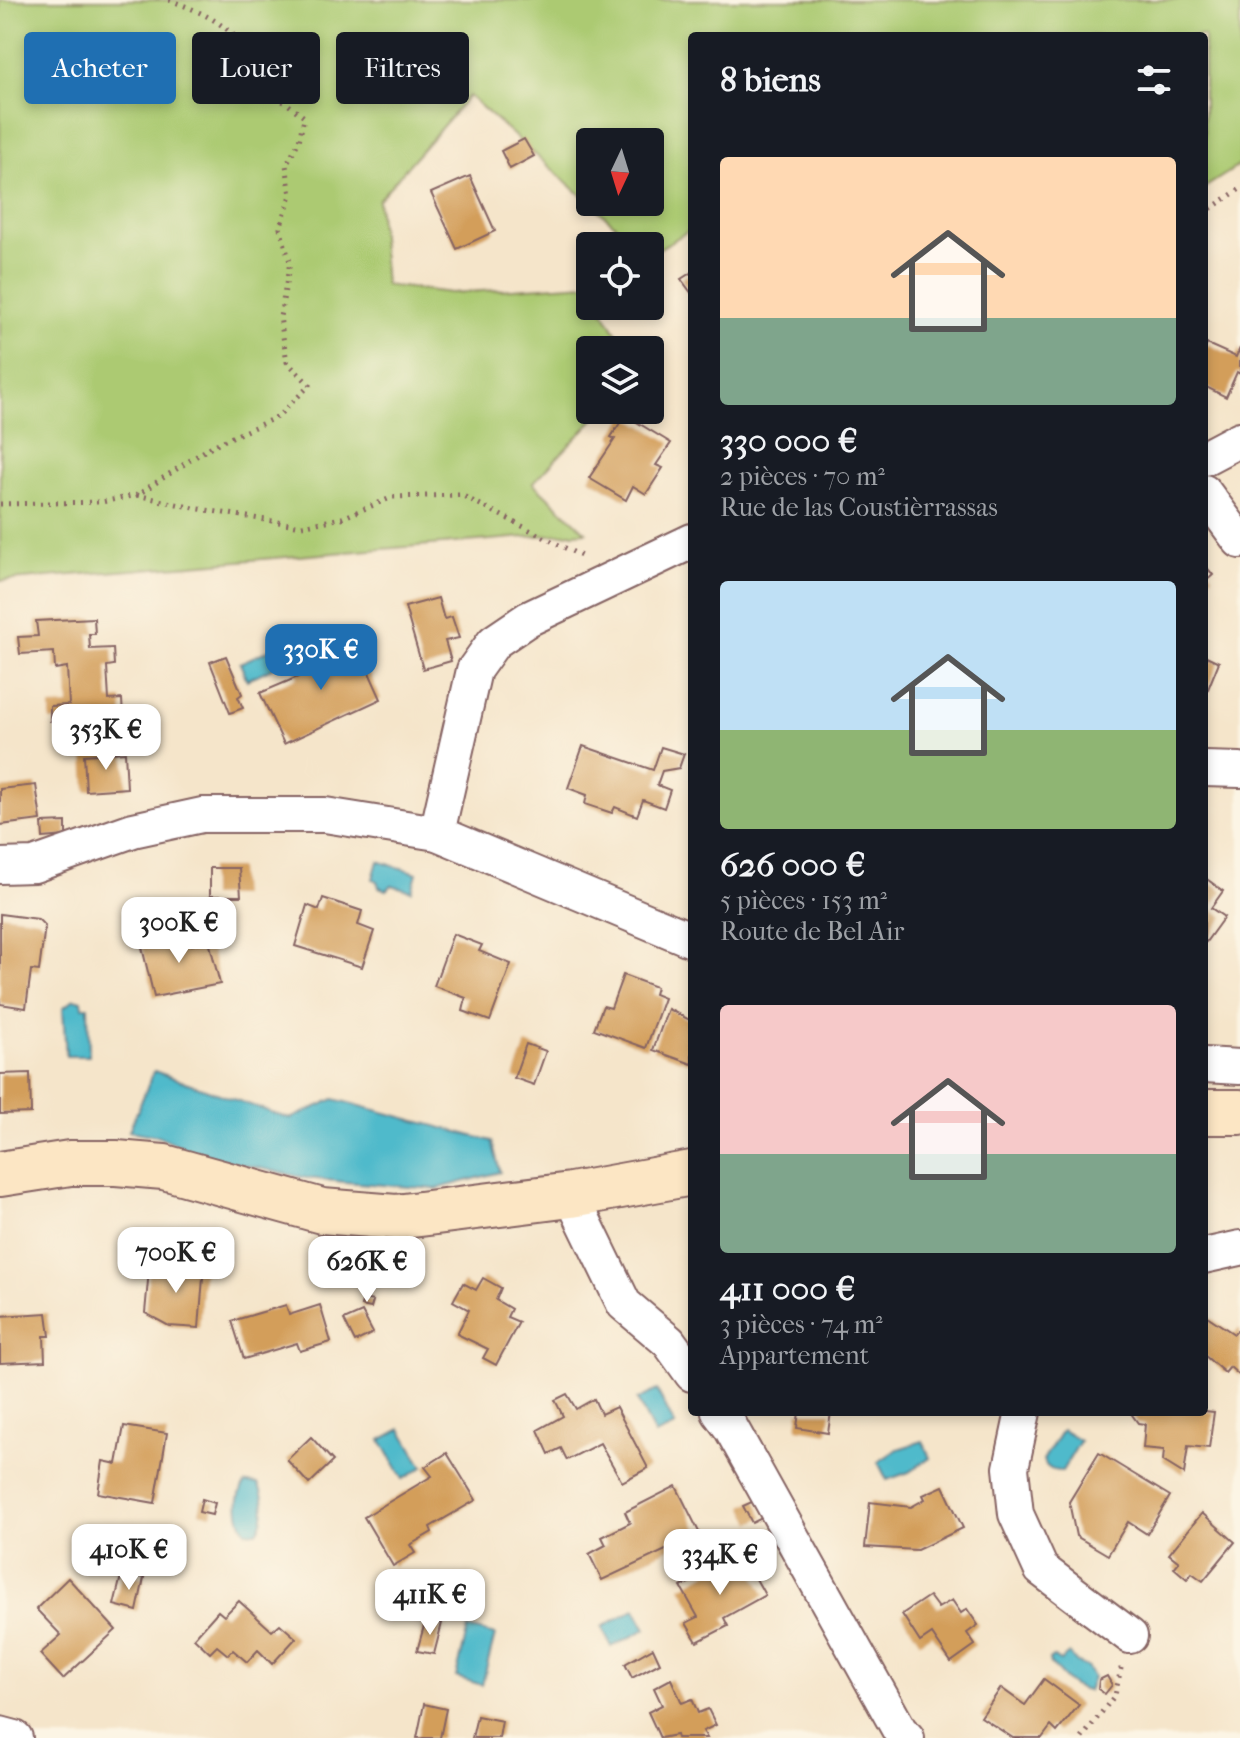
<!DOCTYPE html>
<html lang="fr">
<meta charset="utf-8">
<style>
:root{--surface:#171b24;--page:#20242c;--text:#f1f3f6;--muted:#9ea1a6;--accent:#1f6fb2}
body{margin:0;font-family:"IM FELL French Canon",serif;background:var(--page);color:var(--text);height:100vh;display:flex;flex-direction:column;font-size:30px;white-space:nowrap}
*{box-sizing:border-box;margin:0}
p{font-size:26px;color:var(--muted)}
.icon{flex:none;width:44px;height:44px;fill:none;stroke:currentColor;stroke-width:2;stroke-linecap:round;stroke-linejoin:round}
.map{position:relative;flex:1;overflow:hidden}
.side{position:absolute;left:688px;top:32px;width:520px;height:1384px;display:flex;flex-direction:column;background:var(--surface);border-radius:8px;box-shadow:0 4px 12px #0003}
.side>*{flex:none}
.banner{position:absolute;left:24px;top:32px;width:544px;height:72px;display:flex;gap:16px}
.needle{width:52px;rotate:184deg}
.fabs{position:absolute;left:576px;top:128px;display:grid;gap:16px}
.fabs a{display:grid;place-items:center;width:88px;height:88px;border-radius:8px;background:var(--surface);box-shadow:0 4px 12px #0003;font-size:40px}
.price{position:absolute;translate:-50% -68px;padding:0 18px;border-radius:16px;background:#fff;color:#222;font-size:26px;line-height:52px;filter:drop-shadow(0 2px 4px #0008)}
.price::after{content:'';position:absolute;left:50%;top:48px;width:24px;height:18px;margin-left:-12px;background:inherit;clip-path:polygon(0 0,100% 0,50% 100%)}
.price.current{background:var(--accent);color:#fff}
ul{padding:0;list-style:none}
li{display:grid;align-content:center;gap:16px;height:424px;padding:0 32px}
li span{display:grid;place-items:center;height:248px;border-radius:8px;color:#555}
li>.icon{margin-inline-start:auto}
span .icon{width:144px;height:144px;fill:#fffc;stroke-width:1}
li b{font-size:34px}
h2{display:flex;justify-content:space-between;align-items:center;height:96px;padding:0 32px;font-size:34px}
.chip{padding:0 28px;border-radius:8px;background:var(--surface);box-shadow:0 4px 12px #0003;font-size:28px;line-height:72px}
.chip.current{background:var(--accent);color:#fff}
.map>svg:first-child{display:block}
</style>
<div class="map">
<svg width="1240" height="1738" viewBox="0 0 1240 1738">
<rect width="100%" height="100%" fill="#fcf5e5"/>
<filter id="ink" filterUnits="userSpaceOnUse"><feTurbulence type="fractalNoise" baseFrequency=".0125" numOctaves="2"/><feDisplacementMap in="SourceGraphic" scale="16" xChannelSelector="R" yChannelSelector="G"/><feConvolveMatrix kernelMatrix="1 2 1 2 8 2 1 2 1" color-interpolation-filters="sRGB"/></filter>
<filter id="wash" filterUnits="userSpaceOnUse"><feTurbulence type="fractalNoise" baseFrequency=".006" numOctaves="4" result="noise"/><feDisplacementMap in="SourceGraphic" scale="32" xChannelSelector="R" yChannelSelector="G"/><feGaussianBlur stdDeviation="1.8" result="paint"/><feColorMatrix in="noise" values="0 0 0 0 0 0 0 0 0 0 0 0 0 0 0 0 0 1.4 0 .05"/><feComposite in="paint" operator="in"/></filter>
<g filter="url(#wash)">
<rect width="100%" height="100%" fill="#f5e5ca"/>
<path fill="#acca72" stroke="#7b744e" stroke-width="2" fill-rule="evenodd" d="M0,0h1240v165l-36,23v-152h-512v193l-42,25v-8h-11l-170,-150 -91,104 7,85 66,8 136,-9 3,5v17h10l27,44h-37v60h13l-70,73 53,49 -586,49zM590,142h60v60h-60z"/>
<g fill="#4fbacb" stroke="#4c6c7b" stroke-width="2">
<polygon points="277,646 284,662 247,680 240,663"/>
<polygon points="378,861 417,873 412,891 392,885 387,890 379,887 377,881 373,879"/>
<polygon points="74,999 82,1001 83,1007 88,1007 89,1056 66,1056 63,1008"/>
<polygon points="154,1071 290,1119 334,1099 492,1141 500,1172 436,1189 345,1182 307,1178 202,1156 159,1136 129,1131"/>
<polygon points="657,1390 675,1426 655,1435 637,1400"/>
<polygon points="401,1429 423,1467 403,1479 381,1440"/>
<path d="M1062,1430l18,11 -18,30c-9,0 -15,-2 -19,-11z"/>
<polygon points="923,1441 930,1458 909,1472 887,1480 878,1462 898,1449"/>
<path d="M246,1483l12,1c8,14 8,35 -1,48l-11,-1c-9,-13 -11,-35 0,-48z"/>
<polygon points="635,1609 646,1629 612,1647 602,1627"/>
<polygon points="468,1628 495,1635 482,1685 456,1677"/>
<path d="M1069,1654l8,9 10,4 6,10 -5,14c-19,-2 -25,-17 -38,-27l-1,-4 4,-3 7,4z"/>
</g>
<g id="blocks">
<g fill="#d39e5a">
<polygon points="524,139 534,156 510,169 501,151"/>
<polygon points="470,176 495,231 457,249 431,193"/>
<polygon points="692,272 692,294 681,279"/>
<polygon points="1207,344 1236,357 1240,348 1240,374 1237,372 1226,397 1204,386 1204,351"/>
<polygon points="625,415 671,443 656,465 663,468 646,494 633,486 626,500 589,478 615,439 611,437"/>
<polygon points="1204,564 1213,575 1204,583"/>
<polygon points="438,598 444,619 452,617 459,638 445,641 451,661 423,669 405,607"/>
<polygon points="94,618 95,634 89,634 90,649 113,648 114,665 107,666 109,700 122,699 123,718 50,721 50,706 69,705 67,667 55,669 54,652 20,654 18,637 38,636 36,621"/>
<polygon points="354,639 381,699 284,744 260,693 298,677 293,665"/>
<polygon points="1204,655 1219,662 1208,689 1204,687"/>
<polygon points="226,656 242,694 238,697 243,708 230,713 210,662"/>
<polygon points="583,746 653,770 661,747 684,754 679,768 662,771 657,785 670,790 664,808 643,800 637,816 615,807 612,813 585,804 587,795 568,788"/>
<polygon points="125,752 127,788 86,791 84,755"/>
<polygon points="36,785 41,820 0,825 0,789"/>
<polygon points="66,822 66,836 43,838 42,823"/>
<polygon points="210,868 239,868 241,896 210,896"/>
<polygon points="1204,877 1223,891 1211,908 1224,917 1206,942 1204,940"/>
<polygon points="323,898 362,911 358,925 374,931 362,967 295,946 307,905 319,910"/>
<polygon points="0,914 38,919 45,926 39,971 31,970 26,1008 0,1004"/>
<polygon points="188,931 192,945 209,941 220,984 154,997 141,943"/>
<polygon points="453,934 482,945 479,951 511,964 490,1021 463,1011 466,998 434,986"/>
<polygon points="623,975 656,987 654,994 664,998 646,1048 594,1029 603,1006 611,1008"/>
<polygon points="668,1009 692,1021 692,1064 653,1050"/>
<polygon points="526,1044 546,1051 534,1085 514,1078"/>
<polygon points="30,1073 31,1113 0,1114 0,1074"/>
<polygon points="174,1263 204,1265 199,1328 169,1326 145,1313 149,1270 173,1272"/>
<polygon points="483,1278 501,1288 496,1300 511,1309 507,1317 519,1322 496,1365 483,1358 488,1349 457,1334 469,1310 453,1301 463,1283 476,1290"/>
<polygon points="363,1299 373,1301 371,1308 361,1306"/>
<polygon points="286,1305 289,1315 320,1305 331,1342 300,1351 297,1343 244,1359 232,1321"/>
<polygon points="362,1312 373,1333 355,1342 344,1320"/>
<polygon points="47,1313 50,1336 44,1336 45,1361 0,1363 0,1316"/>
<polygon points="1204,1314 1234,1334 1240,1328 1240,1376 1230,1367 1225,1373 1204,1355"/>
<polygon points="567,1394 576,1409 594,1399 601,1414 616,1407 648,1468 622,1482 600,1443 567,1460 561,1448 549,1454 538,1430 563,1416 555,1400"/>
<polygon points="1204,1411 1214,1412 1209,1448 1188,1446 1184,1474 1163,1461 1164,1450 1143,1448 1145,1424 1138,1423 1130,1412"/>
<polygon points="799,1412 831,1412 828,1433 797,1428"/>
<polygon points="124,1426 167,1433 155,1503 98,1493 103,1461 117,1464"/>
<polygon points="311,1437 333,1461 309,1484 287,1460"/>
<polygon points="447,1453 476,1500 430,1527 432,1532 410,1545 415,1553 393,1566 364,1517 432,1476 425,1467"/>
<polygon points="1099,1453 1170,1496 1147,1534 1128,1522 1108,1555 1076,1536 1069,1502"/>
<polygon points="676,1486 700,1534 602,1580 589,1554 606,1545 602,1537 630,1523 625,1512"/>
<polygon points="943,1486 963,1528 917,1550 865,1547 870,1502 911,1507 925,1499 923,1495"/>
<polygon points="202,1499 215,1503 212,1515 199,1512"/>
<polygon points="756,1500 764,1517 752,1523 743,1506"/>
<polygon points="1202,1513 1235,1542 1203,1581 1192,1573 1187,1579 1174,1568 1179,1562 1169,1554"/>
<polygon points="745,1559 765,1595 724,1618 728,1626 697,1642 686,1623 698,1617 681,1587 723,1564 726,1569"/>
<polygon points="122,1572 144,1578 137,1611 114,1605"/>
<polygon points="68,1578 116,1630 63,1679 40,1654 61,1635 36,1609"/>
<polygon points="929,1596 938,1608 952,1600 961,1613 967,1609 978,1625 967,1633 975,1645 951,1662 932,1634 920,1642 902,1614"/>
<polygon points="239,1601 272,1631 280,1624 296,1638 272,1664 258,1650 247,1662 233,1650 228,1655 217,1646 210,1653 194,1638 218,1611 224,1616"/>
<polygon points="426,1619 442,1623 434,1654 417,1651"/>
<polygon points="653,1648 660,1663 632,1678 625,1664"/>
<polygon points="1107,1676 1112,1685 1105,1694 1098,1689 1099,1680"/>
<polygon points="671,1679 682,1703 692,1699 698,1713 708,1709 716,1725 703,1731 707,1738 677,1738 676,1735 660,1738 648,1712 662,1705 654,1688"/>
<polygon points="1044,1679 1079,1705 1057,1732 1051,1726 1042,1738 1013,1738 981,1717 1001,1688 1025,1705"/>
<polygon points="424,1704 446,1709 440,1738 417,1738"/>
<polygon points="477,1716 502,1721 499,1738 472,1738"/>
</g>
</g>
</g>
<g filter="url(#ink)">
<use href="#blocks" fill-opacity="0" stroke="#866463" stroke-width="2"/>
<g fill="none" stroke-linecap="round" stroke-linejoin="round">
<defs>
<g id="street">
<polyline points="1204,458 1240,439"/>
<polyline points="1204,492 1240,541"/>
<polyline points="1204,769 1240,770"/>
<polyline points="437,833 474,670 494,642 528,619 692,541"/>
<polyline points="0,866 34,865 133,830 202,815 325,815 437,833 692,940"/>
<polyline points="1204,1065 1240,1067"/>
<polyline points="571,1195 624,1304 669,1342 692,1374"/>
<polyline points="1204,1256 1240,1248"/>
<polyline points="719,1412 731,1428 900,1731 907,1738"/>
<polyline points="1023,1412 1011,1468 1016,1514 1041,1569 1130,1636"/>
<polyline points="0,1734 15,1738"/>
</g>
<g id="secondary">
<polyline points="1204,1112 1240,1112"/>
<polyline points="0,1174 70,1163 116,1163 164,1167 322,1211 396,1217 571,1195 692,1173"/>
</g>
</defs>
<use href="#street" stroke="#866463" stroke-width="38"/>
<use href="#secondary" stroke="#866463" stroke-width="48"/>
<g stroke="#866463" stroke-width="5" stroke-dasharray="2 6" stroke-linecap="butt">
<polyline points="1204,213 1240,189"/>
<polyline points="137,495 194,508 302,526 342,518 393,497 461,495 583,557"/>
<path d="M0,504l102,-2 35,-7 75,-49 65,-29 33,-32 -23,-23 -7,-45 10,-55 -10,-34 11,-33 -5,-30 13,-24 5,-24 -19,-15 -17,-5c-8,-13 -11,-26 -18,-40 -16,-31 -50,-46 -81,-57"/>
<polyline points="1082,1738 1115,1695 1122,1664"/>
</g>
<use href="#street" stroke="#fff" stroke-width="34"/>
<use href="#secondary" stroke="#fce6c4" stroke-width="44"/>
</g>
</g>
</svg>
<div class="fabs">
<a><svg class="needle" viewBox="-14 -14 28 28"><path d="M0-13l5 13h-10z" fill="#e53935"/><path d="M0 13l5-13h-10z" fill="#9ea1a6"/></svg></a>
<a><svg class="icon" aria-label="locate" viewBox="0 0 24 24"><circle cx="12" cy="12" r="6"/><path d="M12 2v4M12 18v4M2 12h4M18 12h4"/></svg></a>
<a><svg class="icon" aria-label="layers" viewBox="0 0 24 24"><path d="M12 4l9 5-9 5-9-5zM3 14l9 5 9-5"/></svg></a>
</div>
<b class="price current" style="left:321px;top:692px">330K €</b>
<b class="price" style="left:106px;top:772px">353K €</b>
<b class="price" style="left:179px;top:965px">300K €</b>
<b class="price" style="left:176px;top:1295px">700K €</b>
<b class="price" style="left:367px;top:1304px">626K €</b>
<b class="price" style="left:129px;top:1592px">410K €</b>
<b class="price" style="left:720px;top:1597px">334K €</b>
<b class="price" style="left:430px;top:1637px">411K €</b>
<div class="banner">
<a class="chip current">Acheter</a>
<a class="chip">Louer</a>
<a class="chip">Filtres</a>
</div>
<section class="side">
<h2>8 biens<svg class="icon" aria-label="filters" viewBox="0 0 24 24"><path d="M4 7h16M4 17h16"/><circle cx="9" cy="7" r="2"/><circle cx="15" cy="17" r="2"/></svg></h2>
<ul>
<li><span style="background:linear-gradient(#ffd9b3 65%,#7fa58c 0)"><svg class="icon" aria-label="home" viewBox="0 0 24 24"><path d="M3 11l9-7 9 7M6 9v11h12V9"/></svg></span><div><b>330 000 €</b><p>2 pièces · 70 m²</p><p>Rue de las Coustièrrassas</p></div></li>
<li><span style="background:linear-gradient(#bfe0f5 60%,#8fb573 0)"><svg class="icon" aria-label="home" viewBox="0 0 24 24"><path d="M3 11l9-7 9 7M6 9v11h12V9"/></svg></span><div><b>626 000 €</b><p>5 pièces · 153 m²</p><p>Route de Bel Air</p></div></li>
<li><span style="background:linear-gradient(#f6c9c9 60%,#7fa58c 0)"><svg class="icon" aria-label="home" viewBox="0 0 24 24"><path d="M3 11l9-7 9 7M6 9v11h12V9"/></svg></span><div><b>411 000 €</b><p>3 pièces · 74 m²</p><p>Appartement</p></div></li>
</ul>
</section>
</div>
